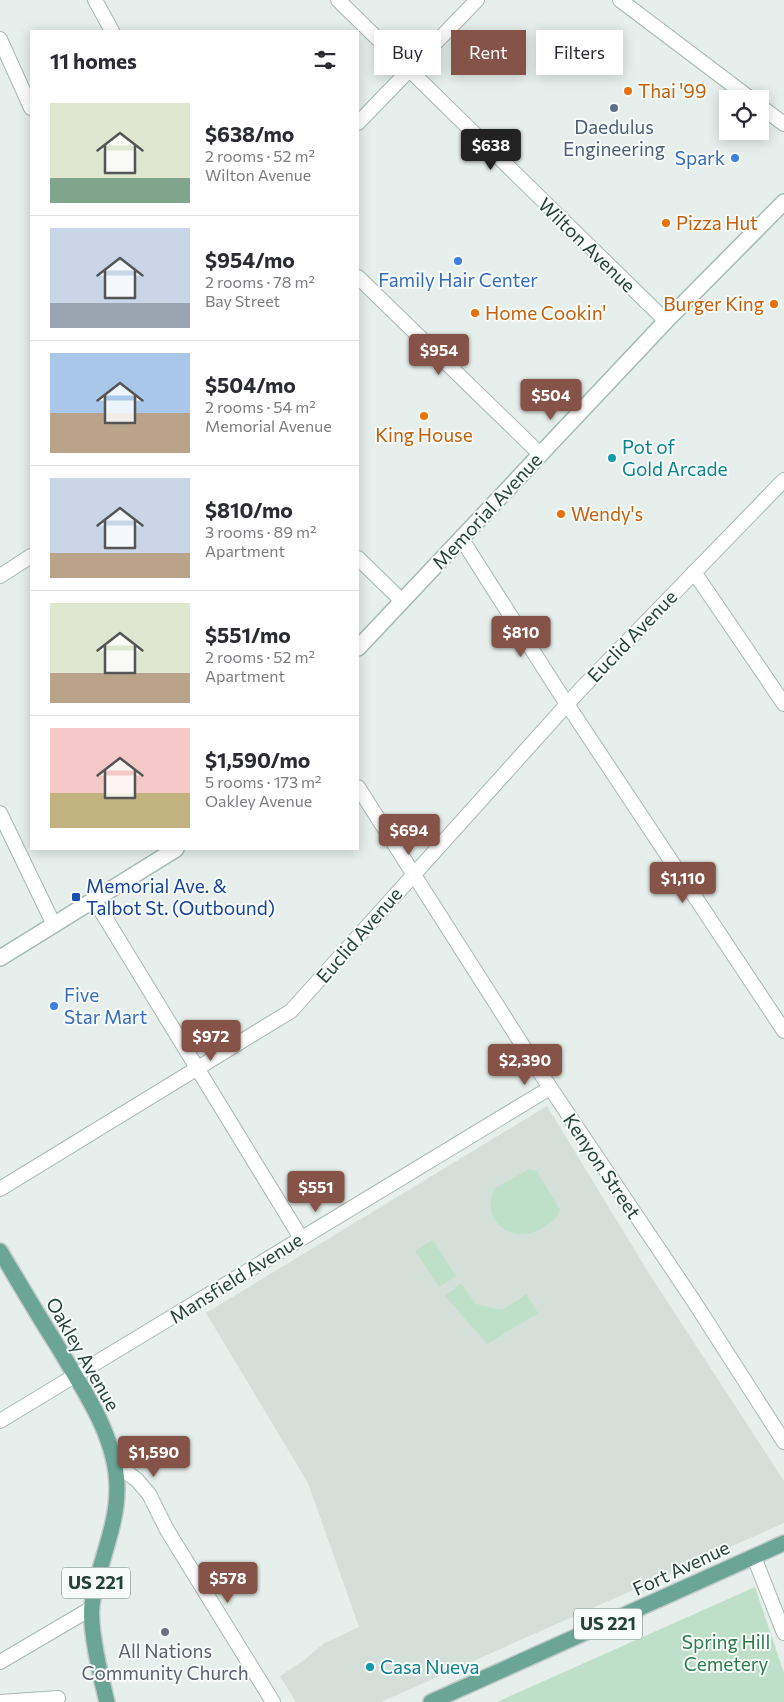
<!DOCTYPE html>
<meta charset="utf-8">
<style>
:root{--surface:#fff;--page:#f7f7f7;--text:#2b2b33;--muted:#7c7c81;--line:#e1e1e2;--accent:#855347}
body{margin:0;font-family:Commissioner,sans-serif;background:var(--page);color:var(--text);height:100vh;display:flex;flex-direction:column;font-size:19px;white-space:nowrap}
*{box-sizing:border-box;margin:0}
p{font-size:16px;color:var(--muted)}
.icon{flex:none;width:28px;height:28px;fill:none;stroke:currentColor;stroke-width:2;stroke-linecap:round;stroke-linejoin:round}
.map{position:relative;flex:1;overflow:hidden}
.drawer{position:absolute;left:30px;top:30px;width:329px;height:820px;display:flex;flex-direction:column;background:var(--surface);border-radius:0px;box-shadow:0 2px 12px #0003}
.drawer>*{flex:none}
.top-card{position:absolute;left:374px;top:30px;width:335px;height:45px;display:flex;gap:10px}
.tools{position:absolute;left:719px;top:90px;display:grid;gap:10px}
.tools a{display:grid;place-items:center;width:50px;height:50px;border-radius:0px;background:var(--surface);box-shadow:0 2px 12px #0003;font-size:25px}
.price{position:absolute;translate:-50% -42px;padding:0 11px;border-radius:5px;background:var(--accent);color:#fff;font-size:16px;line-height:32px;filter:drop-shadow(0 1px 2px #0008)}
.price::after{content:'';position:absolute;left:50%;top:30px;width:15px;height:11px;margin-left:-8px;background:inherit;clip-path:polygon(0 0,100% 0,50% 100%)}
.price.on{background:#222;color:#fff}
ul{padding:0;list-style:none}
li{display:flex;align-items:center;gap:15px;height:125px;padding:0 20px}
li+li{border-top:1px solid var(--line)}
li span{display:grid;place-items:center;flex:none;width:140px;height:100px;border-radius:0px;color:#555}
li>.icon{margin-inline-start:auto}
span .icon{width:60px;height:60px;fill:#fffc;stroke-width:1}
li b{font-size:21px}
h2{display:flex;justify-content:space-between;align-items:center;height:60px;padding:0 20px;font-size:21px}
.pill{padding:0 18px;border-radius:0px;background:var(--surface);box-shadow:0 2px 12px #0003;font-size:18px;line-height:45px}
.pill.on{background:var(--accent);color:#fff}
.map>svg:first-child{display:block}
</style>
<div class="map">
<svg width="784" height="1702" viewBox="0 0 784 1702">
<rect width="100%" height="100%" fill="#e6efeb"/>
<polygon fill="#d4dfda" points="547,1106 650,1275 784,1481 784,1523 381,1702 296,1702 280,1676 303,1661 323,1644 359,1627 308,1483 206,1313"/>
<g fill="#bfe0c8">
<path d="M529,1169l8,2 23,39c-3,9 -9,12 -16,17 -31,21 -66,-7 -49,-39z"/>
<polygon points="433,1240 456,1276 439,1287 415,1251"/>
<polygon points="461,1283 476,1304 502,1310 526,1294 538,1313 487,1344 445,1296"/>
<polygon points="755,1587 784,1673 784,1702 497,1702"/>
</g>
<g fill="none" stroke-linecap="round" stroke-linejoin="round">
<defs>
<g id="minor">
<polyline points="95,0 112,31"/>
<polyline points="338,0 666,321"/>
<polyline points="620,0 751,99"/>
<polyline points="0,39 31,108"/>
<polyline points="760,106 784,124"/>
<polyline points="358,123 477,0"/>
<polyline points="358,277 540,454"/>
<polyline points="461,538 559,692 784,1031"/>
<polyline points="358,558 402,601"/>
<polyline points="694,572 784,704"/>
<polyline points="0,576 31,556"/>
<polyline points="358,787 537,1068 693,1300 784,1442"/>
<polyline points="0,813 54,925"/>
<polyline points="95,901 301,1238"/>
<polyline points="0,1189 291,1011 580,690 784,480"/>
<polyline points="0,1421 550,1088"/>
<polyline points="115,1464 137,1480 149,1494 167,1530 273,1702"/>
<polyline points="754,1557 784,1633"/>
<polyline points="0,1662 92,1608"/>
<polyline points="0,1702 58,1698"/>
</g>
<g id="secondary">
<polyline points="358,648 666,321 784,202"/>
<polyline points="0,958 176,849"/>
</g>
<g id="primary">
<path d="M0,1251c18,30 36,61 55,91 26,44 63,95 62,148 0,38 -20,77 -25,115 -3,22 9,74 15,97"/>
<polyline points="431,1702 784,1543"/>
</g>
</defs>
<use href="#minor" stroke="#a8b8b2" stroke-width="16"/>
<use href="#secondary" stroke="#a4bbb3" stroke-width="18"/>
<use href="#primary" stroke="#c2cac8" stroke-width="18"/>
<use href="#minor" stroke="#fff" stroke-width="14"/>
<use href="#secondary" stroke="#fff" stroke-width="15"/>
<use href="#primary" stroke="#6aa596" stroke-width="15"/>
</g>
<g fill="#e8710a" stroke="#f7fbf9" stroke-width="2">
<circle cx="628" cy="91" r="5"/>
<circle cx="666" cy="223" r="5"/>
<circle cx="774" cy="304" r="5"/>
<circle cx="475" cy="313" r="5"/>
<circle cx="424" cy="416" r="5"/>
<circle cx="561" cy="514" r="5"/>
</g>
<circle fill="#5c6f8a" stroke="#f7fbf9" stroke-width="2" cx="614" cy="108" r="5"/>
<g fill="#3f7fe0" stroke="#f7fbf9" stroke-width="2">
<circle cx="735" cy="158" r="5"/>
<circle cx="458" cy="261" r="5"/>
<circle cx="54" cy="1006" r="5"/>
</g>
<g fill="#0f9aa8" stroke="#f7fbf9" stroke-width="2">
<circle cx="612" cy="458" r="5"/>
<circle cx="370" cy="1667" r="5"/>
</g>
<rect fill="#1a4fb4" stroke="#f7fbf9" stroke-width="2" x="71" y="892" width="10" height="10" rx="2.5"/>
<circle fill="#6b7280" stroke="#f7fbf9" stroke-width="2" cx="165" cy="1632" r="5"/>
<g text-anchor="middle" stroke-width="4" stroke-linejoin="round" paint-order="stroke">
<g fill="#f7fbf9" stroke="#637a73" stroke-width="1">
<rect x="62" y="1567.5" width="68" height="31" rx="4"/>
<rect x="574" y="1608.5" width="68" height="31" rx="4"/>
</g>
<g font-size="18" font-weight="bold" fill="#24423a">
<text x="96" y="1589">US 221</text>
<text x="608" y="1630">US 221</text>
</g>
<g font-size="19" fill="#c56008" stroke="#f7fbf9" text-anchor="start">
<text x="638" y="98">Thai '99</text>
<text x="676" y="230">Pizza Hut</text>
<text x="764" y="311" text-anchor="end">Burger King</text>
<text x="485" y="320">Home Cookin'</text>
<text x="424" y="442" text-anchor="middle">King House</text>
<text x="571" y="521">Wendy's</text>
</g>
<g font-size="19" fill="#4e5e75" stroke="#f7fbf9">
<text x="614" y="134">Daedulus<tspan x="614" dy="22">Engineering</tspan></text>
</g>
<g font-size="19" fill="#366cbe" stroke="#f7fbf9" text-anchor="end">
<text x="725" y="165">Spark</text>
<text x="458" y="287" text-anchor="middle">Family Hair Center</text>
<text x="64" y="1002" text-anchor="start">Five<tspan x="64" dy="22">Star Mart</tspan></text>
</g>
<g font-size="19" fill="#24423a" stroke="#f7fbf9">
<text transform="translate(587 245) rotate(44)" y="7">Wilton Avenue</text>
<text transform="translate(487 511) rotate(-47)" y="7">Memorial Avenue</text>
<text transform="translate(632 636) rotate(-46)" y="7">Euclid Avenue</text>
<text transform="translate(359 935) rotate(-49)" y="7">Euclid Avenue</text>
<text transform="translate(602 1166) rotate(56)" y="7">Kenyon Street</text>
<text transform="translate(236 1278) rotate(-32)" y="7">Mansfield Avenue</text>
<text transform="translate(83 1354) rotate(60)" y="7">Oakley Avenue</text>
<text transform="translate(681 1568) rotate(-25)" y="7">Fort Avenue</text>
</g>
<g font-size="19" fill="#0d838f" stroke="#f7fbf9" text-anchor="start">
<text x="622" y="454">Pot of<tspan x="622" dy="22">Gold Arcade</tspan></text>
<text x="380" y="1674">Casa Nueva</text>
</g>
<g font-size="19" fill="#164399" stroke="#f7fbf9" text-anchor="start">
<text x="86" y="893">Memorial Ave. &amp;<tspan x="86" dy="22">Talbot St. (Outbound)</tspan></text>
</g>
<g font-size="19" fill="#2d7a4b" stroke="#f7fbf9">
<text x="726" y="1649">Spring Hill<tspan x="726" dy="22">Cemetery</tspan></text>
</g>
<g font-size="19" fill="#5b616d" stroke="#f7fbf9">
<text x="165" y="1658">All Nations<tspan x="165" dy="22">Community Church</tspan></text>
</g>
</g>
</svg>
<div class="tools">
<a><svg class="icon" aria-label="locate" viewBox="0 0 24 24"><circle cx="12" cy="12" r="6"/><path d="M12 2v4M12 18v4M2 12h4M18 12h4"/></svg></a>
</div>
<b class="price on" style="left:491px;top:171px">$638</b>
<b class="price" style="left:439px;top:376px">$954</b>
<b class="price" style="left:551px;top:421px">$504</b>
<b class="price" style="left:521px;top:658px">$810</b>
<b class="price" style="left:409px;top:856px">$694</b>
<b class="price" style="left:683px;top:904px">$1,110</b>
<b class="price" style="left:211px;top:1062px">$972</b>
<b class="price" style="left:525px;top:1086px">$2,390</b>
<b class="price" style="left:316px;top:1213px">$551</b>
<b class="price" style="left:154px;top:1478px">$1,590</b>
<b class="price" style="left:228px;top:1604px">$578</b>
<div class="top-card">
<a class="pill">Buy</a>
<a class="pill on">Rent</a>
<a class="pill">Filters</a>
</div>
<section class="drawer">
<h2>11 homes<svg class="icon" aria-label="filters" viewBox="0 0 24 24"><path d="M4 7h16M4 17h16"/><circle cx="9" cy="7" r="2"/><circle cx="15" cy="17" r="2"/></svg></h2>
<ul>
<li><span style="background:linear-gradient(#dfe7d0 75%,#7fa58c 0)"><svg class="icon" aria-label="home" viewBox="0 0 24 24"><path d="M3 11l9-7 9 7M6 9v11h12V9"/></svg></span><div><b>$638/mo</b><p>2 rooms · 52 m²</p><p>Wilton Avenue</p></div></li>
<li><span style="background:linear-gradient(#c9d6e8 75%,#9aa5b1 0)"><svg class="icon" aria-label="home" viewBox="0 0 24 24"><path d="M3 11l9-7 9 7M6 9v11h12V9"/></svg></span><div><b>$954/mo</b><p>2 rooms · 78 m²</p><p>Bay Street</p></div></li>
<li><span style="background:linear-gradient(#a9c7e8 60%,#b9a48a 0)"><svg class="icon" aria-label="home" viewBox="0 0 24 24"><path d="M3 11l9-7 9 7M6 9v11h12V9"/></svg></span><div><b>$504/mo</b><p>2 rooms · 54 m²</p><p>Memorial Avenue</p></div></li>
<li><span style="background:linear-gradient(#c9d6e8 75%,#b9a48a 0)"><svg class="icon" aria-label="home" viewBox="0 0 24 24"><path d="M3 11l9-7 9 7M6 9v11h12V9"/></svg></span><div><b>$810/mo</b><p>3 rooms · 89 m²</p><p>Apartment</p></div></li>
<li><span style="background:linear-gradient(#dfe7d0 70%,#b9a48a 0)"><svg class="icon" aria-label="home" viewBox="0 0 24 24"><path d="M3 11l9-7 9 7M6 9v11h12V9"/></svg></span><div><b>$551/mo</b><p>2 rooms · 52 m²</p><p>Apartment</p></div></li>
<li><span style="background:linear-gradient(#f6c9c9 65%,#c2b280 0)"><svg class="icon" aria-label="home" viewBox="0 0 24 24"><path d="M3 11l9-7 9 7M6 9v11h12V9"/></svg></span><div><b>$1,590/mo</b><p>5 rooms · 173 m²</p><p>Oakley Avenue</p></div></li>
</ul>
</section>
</div>
